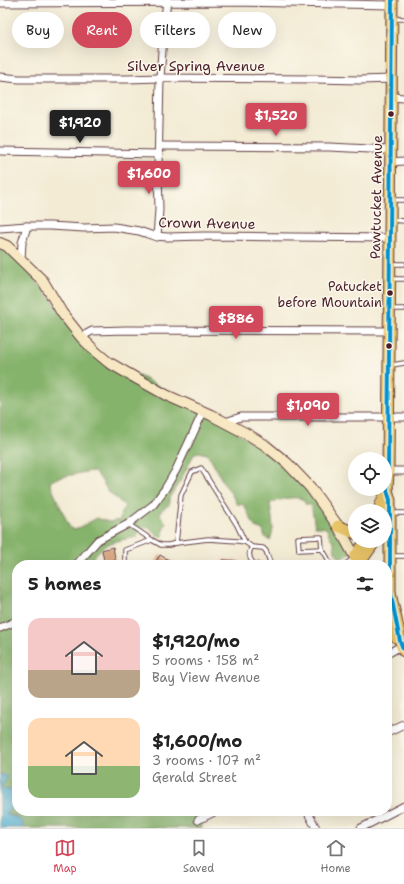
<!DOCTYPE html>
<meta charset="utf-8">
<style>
:root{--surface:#fff;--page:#f6f6f6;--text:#222;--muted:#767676;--line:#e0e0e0;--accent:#d1495b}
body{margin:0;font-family:"Shantell Sans",sans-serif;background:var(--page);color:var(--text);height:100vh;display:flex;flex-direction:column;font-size:15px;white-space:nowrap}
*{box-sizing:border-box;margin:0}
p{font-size:13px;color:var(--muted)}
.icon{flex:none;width:22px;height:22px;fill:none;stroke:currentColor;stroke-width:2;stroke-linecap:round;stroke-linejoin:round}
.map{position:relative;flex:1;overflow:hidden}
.panel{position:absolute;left:12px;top:560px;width:380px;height:256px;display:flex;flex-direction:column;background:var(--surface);border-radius:16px;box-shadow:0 4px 16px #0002}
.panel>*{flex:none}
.hud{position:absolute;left:12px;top:12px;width:380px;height:36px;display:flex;gap:8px}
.controls{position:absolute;left:348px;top:452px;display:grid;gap:8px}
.controls a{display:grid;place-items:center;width:44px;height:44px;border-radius:50%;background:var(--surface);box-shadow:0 4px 16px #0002;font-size:20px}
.price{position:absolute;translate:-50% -34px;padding:0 9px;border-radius:4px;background:var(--accent);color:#fff;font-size:13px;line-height:26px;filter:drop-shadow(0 1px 2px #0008)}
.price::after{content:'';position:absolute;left:50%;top:24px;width:12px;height:9px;margin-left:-6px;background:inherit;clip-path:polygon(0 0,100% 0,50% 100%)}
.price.active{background:#222;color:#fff}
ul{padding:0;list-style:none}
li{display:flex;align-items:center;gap:12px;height:100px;padding:0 16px}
li span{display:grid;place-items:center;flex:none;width:112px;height:80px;border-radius:12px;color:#555}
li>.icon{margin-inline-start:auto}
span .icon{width:48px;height:48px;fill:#fffc;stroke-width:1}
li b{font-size:17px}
h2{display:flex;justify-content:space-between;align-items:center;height:48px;padding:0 16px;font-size:17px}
.tag{padding:0 14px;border-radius:18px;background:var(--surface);box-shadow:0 4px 16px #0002;font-size:14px;line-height:36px}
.tag.active{background:var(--accent);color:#fff}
.dock{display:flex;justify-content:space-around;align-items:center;height:56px;border-top:1px solid var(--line);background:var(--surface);font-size:11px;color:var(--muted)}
.dock a{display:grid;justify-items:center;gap:2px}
.dock .active{color:var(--accent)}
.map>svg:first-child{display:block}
</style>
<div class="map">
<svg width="404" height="828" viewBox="0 0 404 828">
<rect width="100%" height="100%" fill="#fbf7ec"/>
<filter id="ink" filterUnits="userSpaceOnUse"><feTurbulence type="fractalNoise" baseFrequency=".025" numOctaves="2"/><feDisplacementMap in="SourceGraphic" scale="8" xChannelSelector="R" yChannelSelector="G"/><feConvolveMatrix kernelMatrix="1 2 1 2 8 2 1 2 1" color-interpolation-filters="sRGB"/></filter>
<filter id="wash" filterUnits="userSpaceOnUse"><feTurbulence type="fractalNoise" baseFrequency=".012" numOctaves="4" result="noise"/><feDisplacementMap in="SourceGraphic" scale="16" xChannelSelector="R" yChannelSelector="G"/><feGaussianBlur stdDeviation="0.9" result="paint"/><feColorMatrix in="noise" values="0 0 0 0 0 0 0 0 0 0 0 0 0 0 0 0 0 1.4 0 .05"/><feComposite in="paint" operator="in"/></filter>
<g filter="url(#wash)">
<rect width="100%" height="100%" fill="#f3ebd4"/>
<g fill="#86b36c" stroke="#68694c" fill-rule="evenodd">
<path d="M0,242l6,3 92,109 112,60 88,59 53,80 -11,5 -5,-6 -1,-10 -4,-5 -3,-8 -4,-2h-8l-3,-18 -2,-4 -5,-1v-3c-8,-7 -26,-1 -35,2l2,15 1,12 -3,10c-6,-2 -6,-5 -7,-10l-8,-3 -11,-22 -7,-1 -8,-14 -5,-6 -14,-26 -3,-4 -9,-2 -4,2 -14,27 -11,17v7c-5,3 -8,4 -9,10l6,8 -3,6v7l-3,1 -11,-9 -5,-1c-5,2 -6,4 -7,10 -10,2 -22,3 -32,9 -7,4 -12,12 -18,19h-70v223l-9,2 -5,-1 -1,-3 4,-8 -5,-4h-1zM90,471l4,1 6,6 8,13 17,15 -4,7 -1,7 -11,2 -12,-4 -22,12 -5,-2 -20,-44 1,-3 6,-3z"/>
<polygon points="17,807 17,811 193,811 202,820 202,828 24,828 15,816 10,815 6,813 12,808"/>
</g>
<path fill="#53b0d1" stroke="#4e687e" d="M0,774l7,2 -2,6 -3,4 1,3 5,1 9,-2v19l-5,1 -6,5c9,6 16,3 18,15h-24z"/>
<g id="blocks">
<g fill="#d69d72">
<polygon points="113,547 116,565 105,565 102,550"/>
<polygon points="160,555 177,565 154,565"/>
<polygon points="223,560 237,561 237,565 223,565"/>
</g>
</g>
</g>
<g filter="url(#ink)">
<use href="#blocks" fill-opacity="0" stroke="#633e44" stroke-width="1"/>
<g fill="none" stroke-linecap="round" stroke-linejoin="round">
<defs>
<g id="service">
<polyline points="393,19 404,19"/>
<polyline points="391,200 404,200"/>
<polyline points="391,220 404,221"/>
<polyline points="391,264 404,264"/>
<polyline points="391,279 404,279"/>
<polyline points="390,309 404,309"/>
<polyline points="392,365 404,363"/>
<polyline points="391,513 404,513"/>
<polyline points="128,524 152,540 161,545 169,545 176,543 208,539 238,541 245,542 252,547 263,548 266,551 271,565"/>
<polyline points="176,543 181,495 192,472 201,468 237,525 245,542"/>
<path d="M252,547c-4,5 -3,11 1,16l6,2"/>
<polyline points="322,549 299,550 298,538 321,537 322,549 327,557 330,565"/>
<polyline points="392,556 404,556"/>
<polyline points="125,565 125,550 152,540"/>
<polyline points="345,565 354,558"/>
</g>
<g id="minor">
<polyline points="0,3 229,2 392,5"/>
<polyline points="0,77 19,79 127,79 160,78 315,79 360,80 392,79"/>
<polyline points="392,97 404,98"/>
<polyline points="160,146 329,147 391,150"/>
<polyline points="0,151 159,154"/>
<polyline points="390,162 404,161"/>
<polyline points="0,228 27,226 50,226 84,228 114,227 139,231 154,236 168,237 203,236 390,238"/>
<polyline points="157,237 159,210 158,169 160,78 163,37 167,0"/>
<polyline points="21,259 22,243 27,226"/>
<polyline points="81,337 92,331 126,330 389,331"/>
<polyline points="225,422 241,417 404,417"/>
<polyline points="388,471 404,471"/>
<polyline points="76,565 98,540 128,524 153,505 165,489 176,470 203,412"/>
<polyline points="0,628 12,623 17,620"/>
<polyline points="387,654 401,646"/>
<polyline points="387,733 404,725"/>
<polyline points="307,811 316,828"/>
<polyline points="198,820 216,811"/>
<polyline points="361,828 404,806"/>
</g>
<polyline id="secondary" points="0,243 7,246 43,281 62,313 81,337 96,352 108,362 134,377 166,395 211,415 249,435 265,445 287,463 310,487 320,501 338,526 355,557"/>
<g id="primary">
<path d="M392,0l-4,471 -1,19 3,10v90c1,12 5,22 7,34 3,9 2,19 7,27"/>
<polyline points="379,511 381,504 387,490"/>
<polyline points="338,526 355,533"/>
<polyline points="363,558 375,541"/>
<polyline points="359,565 355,557 366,541"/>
<polyline points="387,619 396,637"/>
</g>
</defs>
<use href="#service" stroke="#633e44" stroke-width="5.5"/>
<use href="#minor" stroke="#633e44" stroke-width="9"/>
<use href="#secondary" stroke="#633e44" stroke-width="12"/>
<use href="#primary" stroke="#633e44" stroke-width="13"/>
<use href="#service" stroke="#fff" stroke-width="3.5"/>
<use href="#minor" stroke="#fff" stroke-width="7"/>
<use href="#secondary" stroke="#f7e8c3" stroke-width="10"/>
<use href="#primary" stroke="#eac669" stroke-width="11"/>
<defs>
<polyline id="bus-1" points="392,0 388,471 387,490 390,500 390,590 400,641 404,651"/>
</defs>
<use href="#bus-1" stroke="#fbf7ec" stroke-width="7"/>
<use href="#bus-1" stroke="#0092d0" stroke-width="4"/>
</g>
</g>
<g fill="#4a1f2b" stroke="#fbf7ec" stroke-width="1.5">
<circle cx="391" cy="114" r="3.5"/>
<circle cx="390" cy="293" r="3.5"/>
<circle cx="389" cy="346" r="3.5"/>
</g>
<g text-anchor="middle" stroke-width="3" stroke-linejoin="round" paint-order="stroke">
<g font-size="13" fill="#4a1f2b" stroke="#fbf7ec" text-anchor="end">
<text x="382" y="291">Patucket<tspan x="382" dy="16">before Mountain</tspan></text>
</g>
<g font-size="14" fill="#4a1f2b" stroke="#fbf7ec">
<text x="196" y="71">Silver Spring Avenue</text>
<text transform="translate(376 197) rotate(-89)" y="5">Pawtucket Avenue</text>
<text transform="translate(207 223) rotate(1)" y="5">Crown Avenue</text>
</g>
</g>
</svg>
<div class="controls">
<a><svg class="icon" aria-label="locate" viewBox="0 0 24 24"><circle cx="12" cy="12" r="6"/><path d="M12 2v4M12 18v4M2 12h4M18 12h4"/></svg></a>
<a><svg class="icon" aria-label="layers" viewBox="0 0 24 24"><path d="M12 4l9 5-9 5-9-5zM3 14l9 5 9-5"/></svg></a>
</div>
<b class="price" style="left:276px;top:137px">$1,520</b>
<b class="price active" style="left:80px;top:144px">$1,920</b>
<b class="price" style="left:149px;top:195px">$1,600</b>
<b class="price" style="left:236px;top:340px">$886</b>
<b class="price" style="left:308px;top:427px">$1,090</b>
<div class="hud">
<a class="tag">Buy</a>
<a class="tag active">Rent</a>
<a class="tag">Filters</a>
<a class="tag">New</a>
</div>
<section class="panel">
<h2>5 homes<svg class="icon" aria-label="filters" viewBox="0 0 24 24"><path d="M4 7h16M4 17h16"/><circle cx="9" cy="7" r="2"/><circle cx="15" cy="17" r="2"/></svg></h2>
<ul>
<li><span style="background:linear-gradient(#f6c9c9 65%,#b9a48a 0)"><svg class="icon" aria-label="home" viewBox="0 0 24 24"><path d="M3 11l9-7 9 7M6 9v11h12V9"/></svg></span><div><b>$1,920/mo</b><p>5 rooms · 158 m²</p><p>Bay View Avenue</p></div></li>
<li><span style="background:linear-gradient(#ffd9b3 60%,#8fb573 0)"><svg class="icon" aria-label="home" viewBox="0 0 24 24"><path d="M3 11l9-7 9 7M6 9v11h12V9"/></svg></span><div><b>$1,600/mo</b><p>3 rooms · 107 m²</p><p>Gerald Street</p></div></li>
</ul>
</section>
</div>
<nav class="dock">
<a class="active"><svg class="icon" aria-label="map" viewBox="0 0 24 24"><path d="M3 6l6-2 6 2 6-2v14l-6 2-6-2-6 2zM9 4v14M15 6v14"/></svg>Map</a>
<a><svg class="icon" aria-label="saved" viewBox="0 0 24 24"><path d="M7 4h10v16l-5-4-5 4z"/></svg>Saved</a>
<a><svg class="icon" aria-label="home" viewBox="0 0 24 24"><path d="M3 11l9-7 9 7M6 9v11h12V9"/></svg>Home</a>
</nav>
